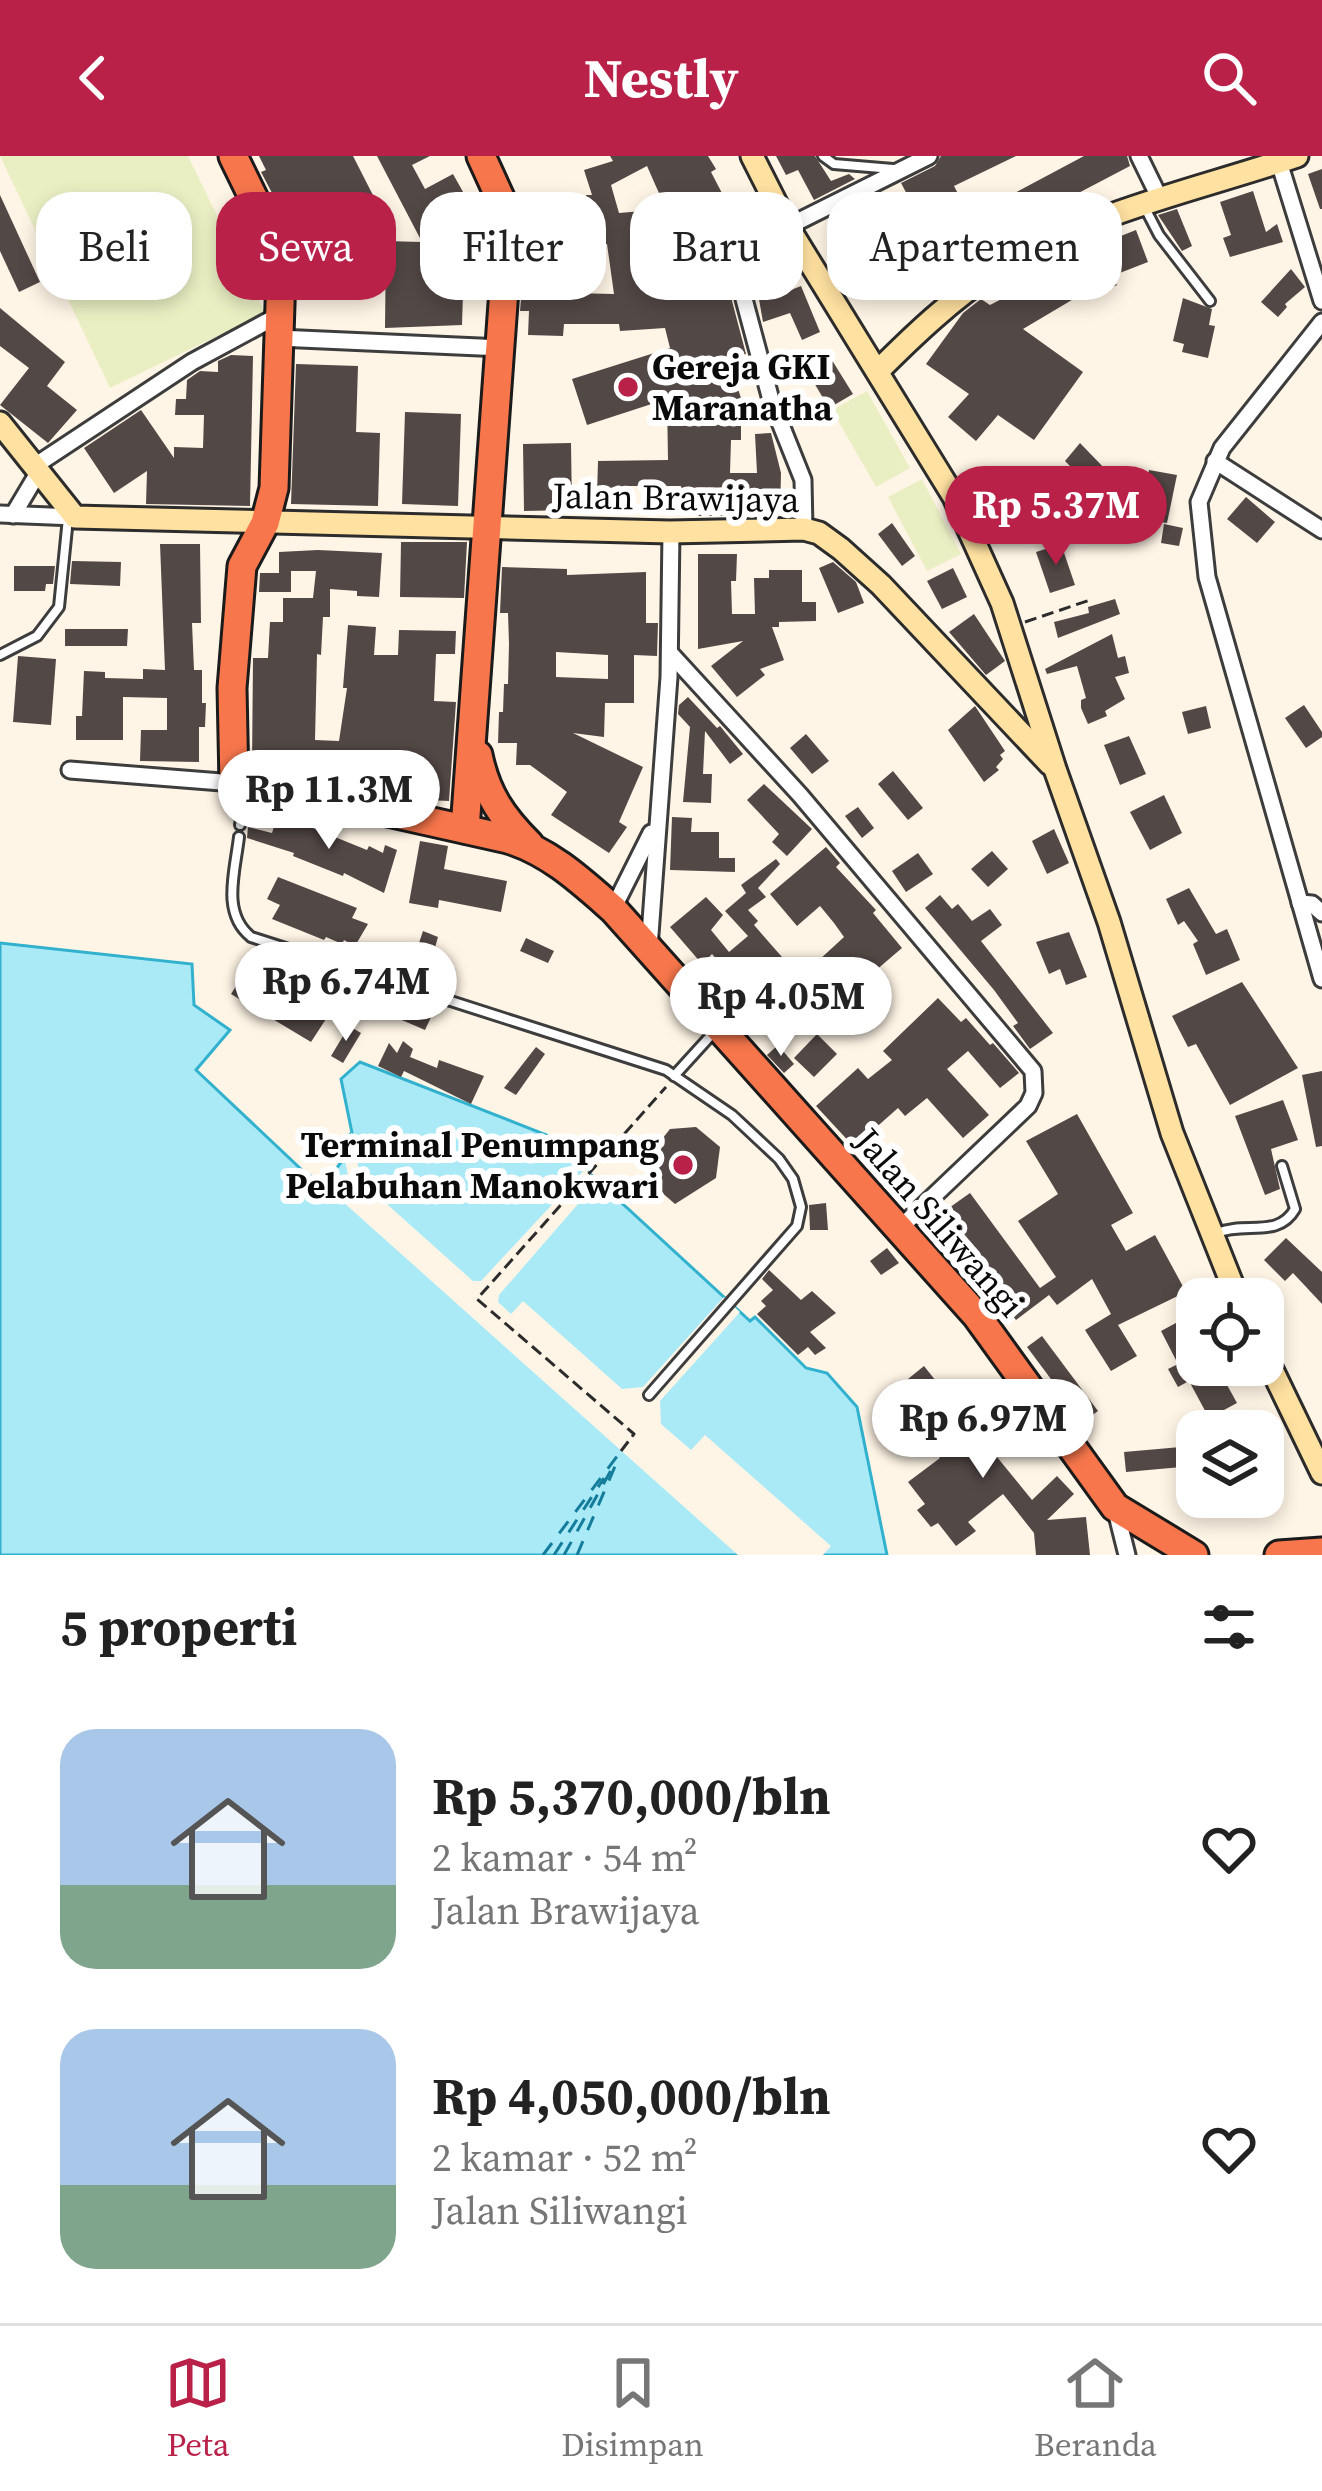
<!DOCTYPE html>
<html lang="id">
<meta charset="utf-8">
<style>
:root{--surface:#fff;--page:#f2f2f2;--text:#222;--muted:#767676;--line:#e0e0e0;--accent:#ba2149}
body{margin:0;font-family:"Source Serif 4",serif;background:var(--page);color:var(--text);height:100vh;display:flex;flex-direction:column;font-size:45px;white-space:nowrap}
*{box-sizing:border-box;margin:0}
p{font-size:39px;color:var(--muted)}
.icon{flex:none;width:66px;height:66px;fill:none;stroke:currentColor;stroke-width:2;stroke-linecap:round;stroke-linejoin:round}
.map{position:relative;height:1399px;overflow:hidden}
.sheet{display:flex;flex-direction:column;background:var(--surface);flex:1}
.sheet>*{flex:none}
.top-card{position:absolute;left:36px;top:36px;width:1251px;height:108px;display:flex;gap:24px}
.tools{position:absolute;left:1176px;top:1122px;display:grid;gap:24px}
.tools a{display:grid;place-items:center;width:108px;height:108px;border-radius:24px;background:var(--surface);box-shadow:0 6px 18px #0003;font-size:60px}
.price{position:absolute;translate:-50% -102px;padding:0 27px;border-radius:42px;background:#fff;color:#222;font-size:39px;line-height:78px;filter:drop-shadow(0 3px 6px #0008)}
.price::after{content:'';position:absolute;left:50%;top:72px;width:36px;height:27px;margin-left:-18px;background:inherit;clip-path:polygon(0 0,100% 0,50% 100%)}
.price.active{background:var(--accent);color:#fff}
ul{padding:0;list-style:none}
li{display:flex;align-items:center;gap:36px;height:300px;padding:0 60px}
li span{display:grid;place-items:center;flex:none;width:336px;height:240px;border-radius:36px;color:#555}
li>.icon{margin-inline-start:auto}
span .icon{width:144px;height:144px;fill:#fffc;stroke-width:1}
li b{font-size:51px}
h2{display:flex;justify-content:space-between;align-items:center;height:144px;padding:0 60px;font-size:51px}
.chip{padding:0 42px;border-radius:36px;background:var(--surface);box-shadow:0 6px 18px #0003;font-size:42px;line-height:108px}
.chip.active{background:var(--accent);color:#fff}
header{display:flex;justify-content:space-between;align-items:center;height:156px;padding:0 60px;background:var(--accent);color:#fff;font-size:54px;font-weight:700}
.tab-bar{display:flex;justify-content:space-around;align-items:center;height:168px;border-top:3px solid var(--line);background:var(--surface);font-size:33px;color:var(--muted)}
.tab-bar a{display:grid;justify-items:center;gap:6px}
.tab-bar .active{color:var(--accent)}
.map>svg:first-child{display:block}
</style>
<header><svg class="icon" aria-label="back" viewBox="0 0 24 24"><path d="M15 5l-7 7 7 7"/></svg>Nestly<svg class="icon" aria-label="search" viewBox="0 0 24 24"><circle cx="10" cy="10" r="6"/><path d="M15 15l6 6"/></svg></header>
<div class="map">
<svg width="1322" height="1399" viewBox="0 0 1322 1399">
<rect width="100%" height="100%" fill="#fff5e6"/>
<g fill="#eaefc3">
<polygon points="0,0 188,0 265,157 110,232"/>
<polygon points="867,235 910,312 876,331 832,254"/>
<polygon points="922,323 961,398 927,415 888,341"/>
</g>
<polygon fill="#aaeaf7" stroke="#31b1ce" stroke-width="3" points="0,787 192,808 194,849 230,874 196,914 302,1014 324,1029 342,1005 332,994 352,977 341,923 360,906 549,980 750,1165 755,1161 806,1212 827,1217 857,1251 887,1399 0,1399"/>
<polygon fill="#fff5e6" points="352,977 361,1025 473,1125 481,1125 585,1013 598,1025 499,1139 498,1146 511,1158 523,1145 622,1233 643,1231 724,1141 740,1156 660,1245 661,1268 691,1294 705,1279 831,1390 823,1399 738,1399 342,1045 351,1034 341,984"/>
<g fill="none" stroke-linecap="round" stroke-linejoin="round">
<g stroke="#137d9b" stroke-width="3" stroke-dasharray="15 12" stroke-linecap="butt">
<polyline points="543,1399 621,1295"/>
<polyline points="554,1399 604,1322"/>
<polyline points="564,1399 615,1307"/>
<polyline points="577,1399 619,1301"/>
</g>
</g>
<g fill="#524846" fill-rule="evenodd">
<polygon points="259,0 353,0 379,51 370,56 381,83 366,89 357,68 300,90 261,16 266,14"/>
<polygon points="377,0 430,0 412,9 425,33 453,18 467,43 439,59 449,80 460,79 460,105 464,105 462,169 385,172 386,85 422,86"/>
<path d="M610,0h98l8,13 -5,3 13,25 -28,14 11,24 -10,5 3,25 31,-12 4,12 -3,36 14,53 -18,5 13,39v42h-10l-1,33h27l-2,-39 16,-1 10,40 -1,42 -87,1 1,-21 -14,-1 1,-8h-59v10h-25l1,-35 70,-1 -1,-61 -80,26 -15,-46 98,-31 -5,-20 -45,3 -1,-7h-55l-1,12 -35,-1 1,-24h-9l4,-50 -3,-45 67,2 -2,-23h6l-8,-25 29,-9zM647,10l19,43 -47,4 -8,-28zM553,88h54l7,50 -44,-1v-5l-16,1z"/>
<polygon points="776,0 815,0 831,25 849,18 855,23 814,44 798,14 786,19"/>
<polygon points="941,0 1016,0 954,30 984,88 971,95 977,105 964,112 959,103 940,113 935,102 940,100 901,27 935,10"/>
<polygon points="1084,0 1127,0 1130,10 1006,75 992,49"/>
<polygon points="1322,13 1322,53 1320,53 1308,18"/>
<polygon points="1253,35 1266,76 1277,68 1283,86 1230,101 1223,82 1231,79 1220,46"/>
<polygon points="884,36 920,118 885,133 849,53"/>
<polygon points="0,39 40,126 19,136 0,95"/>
<polygon points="1177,53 1192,90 1182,95 1158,59"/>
<polygon points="1136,74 1148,106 1112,120 1117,129 1090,142 1087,135 1023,173 1083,216 1034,284 998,259 976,285 948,261 969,238 926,208 963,157 981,143 990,149 1027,130 1024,125 1070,100"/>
<polygon points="1291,113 1305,131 1285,148 1287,151 1278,161 1261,146"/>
<polygon points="777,125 781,138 801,130 820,176 802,184 790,157 763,166 757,132"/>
<polygon points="1183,142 1212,153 1209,169 1215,170 1208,202 1182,196 1184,188 1173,185"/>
<polygon points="0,152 65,206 47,230 77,254 48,287 0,249 29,212 0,190"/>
<polygon points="231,199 253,200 250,350 146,348 147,315 114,337 84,292 141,254 174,302 174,291 203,292 204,259 175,259 176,243 186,243 187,224 200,215 218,216 218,205"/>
<polygon points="830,201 853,238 829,252 807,215"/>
<polygon points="296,208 358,210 356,276 380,277 378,350 291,348"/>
<polygon points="405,256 461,258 458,350 402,348"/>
<polygon points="571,287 572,354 524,355 523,288"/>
<polygon points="1080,287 1108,316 1123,311 1124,315 1148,320 1149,314 1177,319 1167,367 1146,364 1148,347 1132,345 1133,336 1104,345 1089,311 1080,320 1065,305"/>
<polygon points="1246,341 1275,366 1257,387 1227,363"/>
<polygon points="1055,342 1064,361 1029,377 1020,358"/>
<polygon points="892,367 915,400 902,410 878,378"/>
<polygon points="1164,368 1183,372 1179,390 1161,387"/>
<polygon points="401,386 467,386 464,442 400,441"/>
<polygon points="160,388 200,388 201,467 192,467 194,514 202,514 202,547 206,547 205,571 199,571 199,606 140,605 141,574 167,574 167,542 123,541 123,584 76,584 76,560 82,560 84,515 105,516 105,522 143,523 143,513 165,514"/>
<polygon points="1061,388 1075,429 1050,437 1036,396"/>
<polygon points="318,394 382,397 379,441 357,440 357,435 330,433 330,461 323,461 321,499 317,498 315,584 339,585 347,532 343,532 348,469 376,471 374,499 398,499 399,474 456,475 455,498 436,498 434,545 456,546 449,645 427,644 427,628 420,644 413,643 405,641 405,635 333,626 334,615 252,608 253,502 268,502 270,466 283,466 283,442 313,442 316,415 291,415 291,436 259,436 260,417 279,417 279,396"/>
<polygon points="698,398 737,398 736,425 731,425 732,458 755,458 754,422 769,422 769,414 802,414 802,446 816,446 816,465 779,466 779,471 772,471 784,504 760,513 765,519 737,541 711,510 743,485 698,493"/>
<polygon points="72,405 121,406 120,430 70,428"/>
<polygon points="833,406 856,426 864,447 838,457 819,412"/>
<polygon points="14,410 55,410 53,428 46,428 45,435 14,435"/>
<path d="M502,411l65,2v6l79,-3v51h12l-1,33 -23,-1v48h-29l-1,34 -31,-4 70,34 -24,55 8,5 -18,26 -58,-38 16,-23 -37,-27h-14l1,-22h-19l1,-31h4l1,-28h4l1,-40 -1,-31h-8zM556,496l52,3v24l-52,-2z"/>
<polygon points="953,412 967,441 942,453 927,425"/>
<polygon points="1115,443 1120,458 1058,482 1054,466 1089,457 1088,451"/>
<polygon points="974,458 1005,505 986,519 949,476"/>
<polygon points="65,473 128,473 127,490 65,490"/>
<polygon points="1112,478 1118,502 1125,500 1129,517 1115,521 1125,543 1105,555 1107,560 1088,568 1081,552 1081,544 1086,542 1077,510 1047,518 1045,513"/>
<polygon points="18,500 56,503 51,569 13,566"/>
<polygon points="688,541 717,572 720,570 743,598 730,608 705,575 703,618 712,618 711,647 683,646 690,571 678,558 679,549"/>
<polygon points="1304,549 1322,576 1322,581 1306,592 1285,562"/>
<polygon points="975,550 1005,595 1000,599 1003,603 996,611 999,614 984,626 948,574"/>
<polygon points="1206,550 1211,572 1188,578 1182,556"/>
<polygon points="806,578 829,605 812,618 790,592"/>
<polygon points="1129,580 1146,618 1120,629 1104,589"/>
<polygon points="893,615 923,652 908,664 878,628"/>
<polygon points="764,628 812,673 787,700 772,686 779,678 747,644"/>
<polygon points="1164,639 1182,677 1150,694 1130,656"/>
<polygon points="858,651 874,672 862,682 845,660"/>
<polygon points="278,658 367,694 369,690 383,697 385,689 397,694 384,737 344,717 343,720 293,700 294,697 247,682 248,671 272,677"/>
<polygon points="672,661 692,662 691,676 719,676 719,702 735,702 735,716 670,714"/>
<polygon points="1054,673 1069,707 1047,718 1032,685"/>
<polygon points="420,685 448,690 444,713 507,725 501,756 439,744 438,752 409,747"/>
<polygon points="826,691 840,707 836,711 876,754 873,757 902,792 868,821 871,823 854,840 819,804 844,781 834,767 820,750 797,770 770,738"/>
<polygon points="992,695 1008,713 988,731 971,713"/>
<polygon points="918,697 933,718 906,736 892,715"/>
<polygon points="776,703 780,708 758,732 766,741 748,754 758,765 754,769 782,801 744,834 712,798 702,808 670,771 706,741 723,759 711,774 729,796 748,780 725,755 746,737 741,729"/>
<polygon points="278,721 357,752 352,762 368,768 355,790 344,784 342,788 326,781 324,784 272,763 280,749 267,743"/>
<polygon points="1189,732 1216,778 1227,773 1240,804 1206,819 1193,788 1198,785 1184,765 1178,769 1166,743"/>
<polygon points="940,739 952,753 958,748 972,765 990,753 1002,769 981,785 1053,877 1030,893 1013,870 1018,867 994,834 925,752"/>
<polygon points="423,775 438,781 432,802 416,796"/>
<polygon points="1069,776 1087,821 1066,829 1060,813 1049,818 1036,786"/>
<polygon points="526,782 554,795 548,807 520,795"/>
<polygon points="266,794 291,806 297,804 305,811 291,825 315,840 329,821 336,826 341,818 352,823 311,886 231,838 254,802 257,804"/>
<polygon points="1242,826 1298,912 1230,949 1196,888 1188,891 1172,860"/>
<polygon points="385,833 432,859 425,874 374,852"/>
<polygon points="776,840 800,866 781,883 757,857"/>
<polygon points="938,842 961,866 966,862 990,889 993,887 1019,917 1000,932 968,895 947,913 989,959 963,982 927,942 905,960 898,952 854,991 816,950 858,912 868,923 892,904 883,895"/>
<polygon points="349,870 361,877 343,907 331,900"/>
<polygon points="817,878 837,898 814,921 794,902"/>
<polygon points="403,885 413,893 410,901 437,912 439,904 484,920 471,948 404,915 401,921 378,910 389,887 397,897"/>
<polygon points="778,889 794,908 784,917 767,899"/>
<polygon points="536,891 545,898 516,939 504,932"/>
<polygon points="1322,915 1322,990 1316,991 1302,919"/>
<polygon points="1283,944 1298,984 1271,993 1280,1033 1265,1039 1235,960"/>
<polygon points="1077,958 1133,1057 1111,1069 1126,1095 1155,1079 1186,1136 1118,1169 1137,1200 1111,1215 1085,1174 1111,1158 1092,1123 1057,1149 1049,1139 1016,1164 939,1059 970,1037 1040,1132 1056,1121 1018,1065 1058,1038 1026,985"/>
<polygon points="696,971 720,991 716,1022 675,1048 644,1021 650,998 670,973"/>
<polygon points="826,1047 828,1074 810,1074 809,1049"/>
<polygon points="1286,1082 1322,1116 1322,1148 1293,1117 1285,1125 1264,1104"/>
<polygon points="887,1092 899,1107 881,1119 870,1105"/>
<polygon points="769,1114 801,1144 812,1135 836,1157 810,1176 826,1192 815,1199 808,1191 798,1199 757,1158 766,1150 761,1145 773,1134 762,1123"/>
<polygon points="1189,1160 1197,1174 1197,1209 1216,1209 1237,1247 1209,1262 1189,1225 1178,1231 1168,1213 1178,1208 1161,1175"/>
<polygon points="1042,1180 1098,1255 1083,1266 1027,1191"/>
<polygon points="924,1210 979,1279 988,1271 1007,1294 997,1301 1032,1344 1057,1320 1074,1338 1047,1364 1086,1361 1090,1399 1036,1399 1034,1377 1003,1338 968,1366 976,1375 956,1390 938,1367 931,1371 917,1354 925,1348 908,1326 940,1302 918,1269 934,1256 908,1223"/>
<polygon points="1192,1290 1193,1310 1126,1316 1124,1296"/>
</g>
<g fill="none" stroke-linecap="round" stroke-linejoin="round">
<defs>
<g id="lane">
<polyline points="823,0 834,8 893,13"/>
<polyline points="1144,50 1159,79 1210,145"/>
<polyline points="0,499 37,480 59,451 68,362"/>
<polyline points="240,669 246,637"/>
<path d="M239,681c-4,35 -18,76 12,100l415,133 66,45 47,44 14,20 8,28 -4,19 -148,169"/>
<polyline points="674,920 714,876"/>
<path d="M1217,1077c28,-12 61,6 78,-24l-13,-43"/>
</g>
<g id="street">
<polyline points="1139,0 1160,43"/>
<polyline points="1279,6 1322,145"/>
<polyline points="1322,166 1222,292 1199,346 1207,421 1322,823"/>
<polyline points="278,182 502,192"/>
<polyline points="1215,305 1322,374"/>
<polyline points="33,311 192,206 279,159"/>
<polyline points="0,358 75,361"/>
<polyline points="13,359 38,317"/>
<polyline points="804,373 803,324 771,244 744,143 748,100 763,83 929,0"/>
<polyline points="670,497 800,639 1033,915 1034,937 1028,950 900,1072"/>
<polyline points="70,614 234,627"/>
<polyline points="1300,747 1312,748 1322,757"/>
<polyline points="613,753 651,677"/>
<polyline points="649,792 669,521 671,376"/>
<polyline points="1116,1355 1127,1399"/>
</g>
<g id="secondary">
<polyline points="752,0 788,71 954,341 1002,447 1055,613 1109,766 1172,977 1238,1143"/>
<path d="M878,215c37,-37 74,-72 118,-101 91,-58 201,-80 301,-114"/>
<polyline points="0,267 75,361 670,376 804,373 819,377 841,393 881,429 1050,608"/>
<polyline points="1263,1195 1322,1317"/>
</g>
<g id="highway">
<path d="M233,0l41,84 7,34 -7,214 -9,35 -23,43 -10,122 2,95 109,19 165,37c42,13 72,41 105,70l364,407 138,191 79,48"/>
<path d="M478,599c8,39 24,62 51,89"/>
<polyline points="465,673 506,106 502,46 481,0"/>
<polyline points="1279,1399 1322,1396"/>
</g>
</defs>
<use href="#lane" stroke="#3d3d3d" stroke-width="14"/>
<use href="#street" stroke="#3d3d3d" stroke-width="21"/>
<use href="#secondary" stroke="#2c2c2c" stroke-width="27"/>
<use href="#highway" stroke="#1b1b1b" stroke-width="33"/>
<g stroke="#2c2c2c" stroke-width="3" stroke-dasharray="12 6" stroke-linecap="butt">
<polyline points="1025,466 1090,444"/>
<polyline points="621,1295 634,1278 477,1143 666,931"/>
</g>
<use href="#lane" stroke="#fff" stroke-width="8"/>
<use href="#street" stroke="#fff" stroke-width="15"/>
<use href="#secondary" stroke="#ffe1a1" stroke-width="21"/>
<use href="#highway" stroke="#f7764c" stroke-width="27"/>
</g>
<g fill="#ba2149" stroke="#fff" stroke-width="4.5">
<circle cx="628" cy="231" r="12"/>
<circle cx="683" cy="1009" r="12"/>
</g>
<g text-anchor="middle" stroke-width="12" stroke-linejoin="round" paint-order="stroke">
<g font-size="36" font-weight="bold" fill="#0a0a0a" stroke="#fff" text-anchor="start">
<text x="652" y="223">Gereja GKI<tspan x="652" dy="41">Maranatha</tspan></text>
<text x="659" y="1001" text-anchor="end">Terminal Penumpang<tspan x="659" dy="41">Pelabuhan Manokwari</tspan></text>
</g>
<g font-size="36" fill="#0a0a0a" stroke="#fff">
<text transform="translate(676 341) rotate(1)" y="13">Jalan Brawijaya</text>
<text transform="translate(940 1066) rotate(49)" y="13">Jalan Siliwangi</text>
</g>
</g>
</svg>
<div class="tools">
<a><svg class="icon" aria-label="locate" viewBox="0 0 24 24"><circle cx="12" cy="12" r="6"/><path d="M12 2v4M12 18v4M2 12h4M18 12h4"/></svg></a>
<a><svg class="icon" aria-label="layers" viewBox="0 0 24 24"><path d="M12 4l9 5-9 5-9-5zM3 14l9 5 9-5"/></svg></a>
</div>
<b class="price active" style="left:1056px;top:412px">Rp 5.37M</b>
<b class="price" style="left:329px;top:696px">Rp 11.3M</b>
<b class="price" style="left:346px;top:888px">Rp 6.74M</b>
<b class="price" style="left:781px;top:903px">Rp 4.05M</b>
<b class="price" style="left:983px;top:1325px">Rp 6.97M</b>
<div class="top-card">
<a class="chip">Beli</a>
<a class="chip active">Sewa</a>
<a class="chip">Filter</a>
<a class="chip">Baru</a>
<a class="chip">Apartemen</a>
</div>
</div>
<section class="sheet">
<h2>5 properti<svg class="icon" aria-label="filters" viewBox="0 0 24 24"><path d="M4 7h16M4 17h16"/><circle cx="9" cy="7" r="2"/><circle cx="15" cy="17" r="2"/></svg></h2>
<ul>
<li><span style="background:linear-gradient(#a9c7e8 65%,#7fa58c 0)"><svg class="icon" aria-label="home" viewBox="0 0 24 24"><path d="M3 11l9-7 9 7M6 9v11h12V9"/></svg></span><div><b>Rp 5,370,000/bln</b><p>2 kamar · 54 m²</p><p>Jalan Brawijaya</p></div><svg class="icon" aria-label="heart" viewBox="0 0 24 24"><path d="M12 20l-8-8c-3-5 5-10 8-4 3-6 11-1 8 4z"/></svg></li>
<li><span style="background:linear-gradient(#a9c7e8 65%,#7fa58c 0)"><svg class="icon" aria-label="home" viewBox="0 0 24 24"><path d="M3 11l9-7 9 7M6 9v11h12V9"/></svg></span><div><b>Rp 4,050,000/bln</b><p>2 kamar · 52 m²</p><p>Jalan Siliwangi</p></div><svg class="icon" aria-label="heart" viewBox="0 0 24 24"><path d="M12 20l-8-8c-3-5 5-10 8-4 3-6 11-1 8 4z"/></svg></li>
</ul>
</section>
<nav class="tab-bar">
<a class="active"><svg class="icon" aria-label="map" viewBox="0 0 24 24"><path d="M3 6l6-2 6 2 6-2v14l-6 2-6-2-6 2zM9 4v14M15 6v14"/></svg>Peta</a>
<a><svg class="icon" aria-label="saved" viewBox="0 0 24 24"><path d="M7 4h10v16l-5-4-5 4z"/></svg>Disimpan</a>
<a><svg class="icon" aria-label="home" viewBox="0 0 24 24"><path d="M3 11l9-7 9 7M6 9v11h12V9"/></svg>Beranda</a>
</nav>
